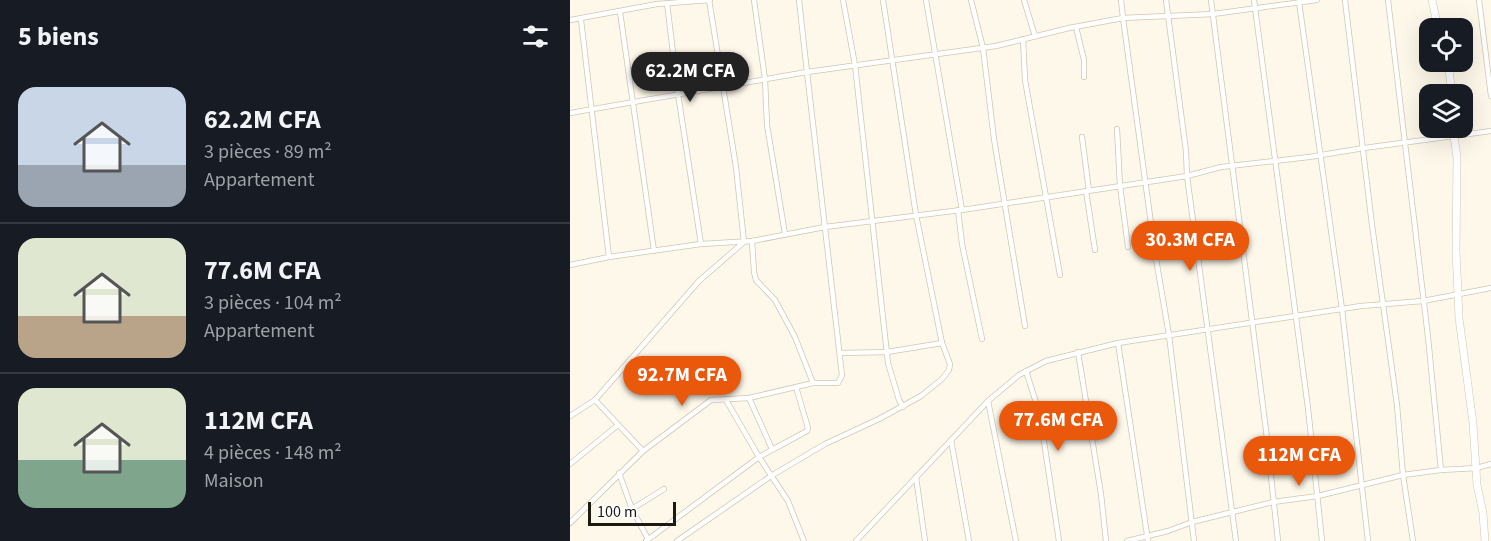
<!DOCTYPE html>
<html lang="fr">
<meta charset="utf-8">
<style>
:root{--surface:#171b24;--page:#242831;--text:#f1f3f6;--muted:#9ea1a6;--line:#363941;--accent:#ea580c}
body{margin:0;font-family:"Source Sans 3",sans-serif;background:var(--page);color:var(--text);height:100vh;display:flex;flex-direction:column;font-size:22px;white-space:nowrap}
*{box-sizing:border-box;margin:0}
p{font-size:20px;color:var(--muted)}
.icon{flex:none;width:33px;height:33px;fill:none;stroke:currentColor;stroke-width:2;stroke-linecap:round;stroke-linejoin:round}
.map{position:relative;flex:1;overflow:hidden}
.side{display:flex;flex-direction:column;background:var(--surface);width:570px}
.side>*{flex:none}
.controls{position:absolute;left:849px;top:18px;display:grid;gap:12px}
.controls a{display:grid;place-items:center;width:54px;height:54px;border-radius:12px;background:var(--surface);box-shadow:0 6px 24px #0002;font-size:30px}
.scale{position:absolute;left:18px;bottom:15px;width:88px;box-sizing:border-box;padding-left:6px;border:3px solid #1d1a11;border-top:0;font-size:16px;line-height:21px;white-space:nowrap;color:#1d1a11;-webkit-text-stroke:4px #fff;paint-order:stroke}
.price{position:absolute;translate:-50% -51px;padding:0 14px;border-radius:21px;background:var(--accent);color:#fff;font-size:20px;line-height:39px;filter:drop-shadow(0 2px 3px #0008)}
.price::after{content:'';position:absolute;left:50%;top:36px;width:18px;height:14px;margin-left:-9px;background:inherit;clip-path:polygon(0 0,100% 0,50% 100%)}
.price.on{background:#222;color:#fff}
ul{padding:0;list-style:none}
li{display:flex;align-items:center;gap:18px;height:150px;padding:0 18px}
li+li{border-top:2px solid var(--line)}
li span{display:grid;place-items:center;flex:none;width:168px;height:120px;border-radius:18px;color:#555}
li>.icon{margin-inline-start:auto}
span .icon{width:72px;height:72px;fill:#fffc;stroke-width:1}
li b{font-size:26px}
h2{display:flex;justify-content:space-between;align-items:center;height:72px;padding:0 18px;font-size:26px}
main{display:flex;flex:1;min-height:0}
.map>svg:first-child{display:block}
</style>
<main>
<section class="side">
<h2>5 biens<svg class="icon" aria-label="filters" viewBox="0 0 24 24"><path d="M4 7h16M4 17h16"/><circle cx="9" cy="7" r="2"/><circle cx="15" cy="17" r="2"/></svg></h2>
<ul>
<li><span style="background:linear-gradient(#c9d6e8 65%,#9aa5b1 0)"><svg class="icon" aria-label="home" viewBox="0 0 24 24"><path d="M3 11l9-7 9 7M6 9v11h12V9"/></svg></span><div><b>62.2M CFA</b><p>3 pièces · 89 m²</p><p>Appartement</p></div></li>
<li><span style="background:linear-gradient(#dfe7d0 65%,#b9a48a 0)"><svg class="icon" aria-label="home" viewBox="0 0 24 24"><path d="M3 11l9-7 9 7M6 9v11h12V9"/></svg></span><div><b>77.6M CFA</b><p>3 pièces · 104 m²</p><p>Appartement</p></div></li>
<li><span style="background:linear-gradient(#dfe7d0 60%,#7fa58c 0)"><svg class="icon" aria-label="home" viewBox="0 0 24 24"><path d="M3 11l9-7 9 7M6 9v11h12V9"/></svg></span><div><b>112M CFA</b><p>4 pièces · 148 m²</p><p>Maison</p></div></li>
</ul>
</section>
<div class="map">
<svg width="921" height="541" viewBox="0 0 921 541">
<rect width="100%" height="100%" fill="#fef8ea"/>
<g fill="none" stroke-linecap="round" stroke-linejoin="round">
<defs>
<g id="street">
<polyline points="184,0 195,79 197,125 215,234"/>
<polyline points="273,0 285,65 318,363 329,400 333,407"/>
<polyline points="356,0 392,210"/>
<polyline points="401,0 413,48 424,139 455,326"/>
<polyline points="454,0 465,36"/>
<polyline points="596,0 616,151 617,176 666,541"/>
<polyline points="641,0 696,430 708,541"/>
<polyline points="684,0 738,408 752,541"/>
<polyline points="775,0 802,225 827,405 833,475 843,541"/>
<polyline points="818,0 858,337 871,470"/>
<polyline points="909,0 921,96"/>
<polyline points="729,2 772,309 798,541"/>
<polyline points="97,3 108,94 131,244"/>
<polyline points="50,12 84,251"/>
<polyline points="0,20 87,4 140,0"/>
<polyline points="11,20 39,257"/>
<polyline points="506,27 514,60 514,77"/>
<polyline points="453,39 455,80 490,275"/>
<polyline points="0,113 237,72 229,0"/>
<polyline points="547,129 550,186 558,247"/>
<polyline points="512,137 519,191"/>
<polyline points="516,191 525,250"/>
<polyline points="388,210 392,244 412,339"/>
<polyline points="182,241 184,272 186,280 205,300 225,337 243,383"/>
<polyline points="0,265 39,257 131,244 182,241 255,227 399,209 617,176 651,167 739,157 794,148 921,131"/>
<polyline points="548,343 578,541"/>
<polyline points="508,352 531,494 536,541"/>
<polyline points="270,353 317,352 372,343"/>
<polyline points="456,371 470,415 489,541"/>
<polyline points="179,398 202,449"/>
<polyline points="25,400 73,451"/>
<polyline points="156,400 189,457 218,501 234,541"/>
<polyline points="418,401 446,541"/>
<polyline points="0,416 25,400 129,281 174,242 166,167 139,0"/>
<polyline points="381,440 399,541"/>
<polyline points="0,464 48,425"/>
<polyline points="49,473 62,509 78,539"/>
<polyline points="346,477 355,541"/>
<polyline points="62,509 94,489"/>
<polyline points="0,523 73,451 141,400 179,398 243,383 268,383 272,375 237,72 426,46 499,28 553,18 551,0"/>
<polyline points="76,541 189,457 237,431 238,428 226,387"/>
<polyline points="107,541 201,476 255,444 309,419 351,396 372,379 379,370 380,364 372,343 346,215 313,0"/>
<polyline points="286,541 418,401 449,375 476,361 548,343 791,306 853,301 921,288"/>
<polyline points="557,541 598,531 622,522 703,502 748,496 833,475 871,470 907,468 921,464"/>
<polyline points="624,541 599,335 585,253 553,18 643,14 747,0"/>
</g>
<g id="secondary">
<polyline points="862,0 868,28"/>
<polyline points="878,62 882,94"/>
<polyline points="883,128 887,158 886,250 889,318 903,423 907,485 913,513 915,541"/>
</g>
</defs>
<use href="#street" stroke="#d0c7b0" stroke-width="6"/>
<use href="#secondary" stroke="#d0c7b0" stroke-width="8"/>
<use href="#street" stroke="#fff" stroke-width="4.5"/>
<use href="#secondary" stroke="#fff" stroke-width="7"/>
</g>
</svg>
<div class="controls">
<a><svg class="icon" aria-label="locate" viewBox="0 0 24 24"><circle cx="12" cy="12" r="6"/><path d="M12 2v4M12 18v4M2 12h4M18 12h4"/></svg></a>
<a><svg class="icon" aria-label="layers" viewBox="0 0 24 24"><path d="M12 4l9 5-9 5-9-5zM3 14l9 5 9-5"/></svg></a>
</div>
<div class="scale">100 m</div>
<b class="price on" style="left:120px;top:103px">62.2M CFA</b>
<b class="price" style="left:620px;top:272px">30.3M CFA</b>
<b class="price" style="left:112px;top:407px">92.7M CFA</b>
<b class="price" style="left:488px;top:452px">77.6M CFA</b>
<b class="price" style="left:729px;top:487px">112M CFA</b>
</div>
</main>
